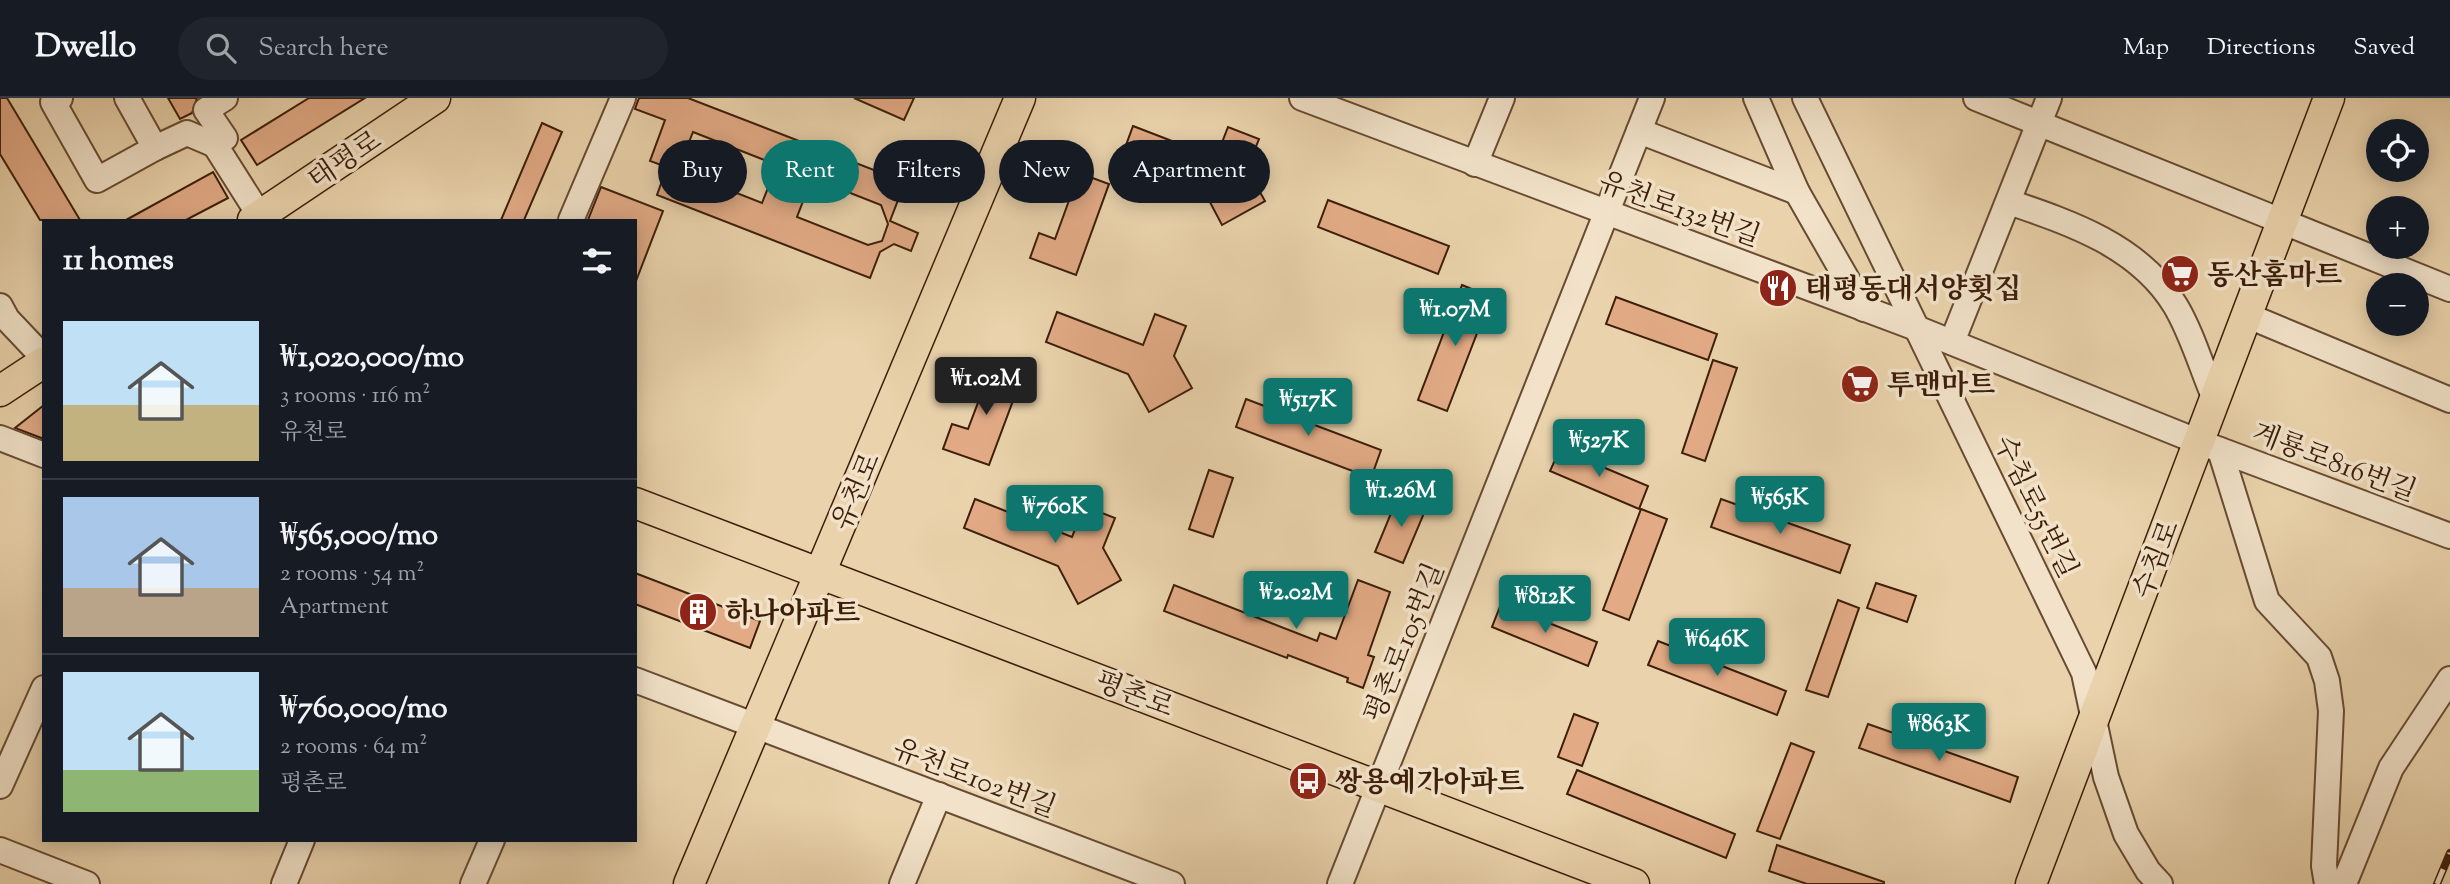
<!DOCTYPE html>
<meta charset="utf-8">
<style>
:root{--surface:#171b24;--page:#20242c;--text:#f1f3f6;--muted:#9ea1a6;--line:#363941;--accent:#0f766e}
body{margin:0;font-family:"Sorts Mill Goudy","Noto Serif KR",serif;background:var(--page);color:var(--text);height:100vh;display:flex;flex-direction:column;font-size:26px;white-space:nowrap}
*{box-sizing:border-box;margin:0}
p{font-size:23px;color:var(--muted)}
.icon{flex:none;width:38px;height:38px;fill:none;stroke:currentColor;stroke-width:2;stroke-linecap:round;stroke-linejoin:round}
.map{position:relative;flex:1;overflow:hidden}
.side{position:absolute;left:42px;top:121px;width:595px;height:623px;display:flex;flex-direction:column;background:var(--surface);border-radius:0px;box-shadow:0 4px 18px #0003}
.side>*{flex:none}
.hud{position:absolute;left:658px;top:42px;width:665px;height:63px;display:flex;gap:14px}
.tools{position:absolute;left:2366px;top:21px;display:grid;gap:14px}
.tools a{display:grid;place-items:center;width:63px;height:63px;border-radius:50%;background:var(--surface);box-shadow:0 4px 18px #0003;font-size:35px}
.price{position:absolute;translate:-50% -60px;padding:0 16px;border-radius:7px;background:var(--accent);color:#fff;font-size:23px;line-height:46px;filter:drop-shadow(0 2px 4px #0008)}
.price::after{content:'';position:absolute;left:50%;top:42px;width:21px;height:16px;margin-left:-10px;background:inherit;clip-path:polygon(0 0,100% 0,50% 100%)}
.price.selected{background:#222;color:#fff}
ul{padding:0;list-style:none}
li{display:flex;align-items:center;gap:21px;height:175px;padding:0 21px}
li+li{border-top:2px solid var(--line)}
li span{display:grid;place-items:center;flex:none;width:196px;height:140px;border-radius:0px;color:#555}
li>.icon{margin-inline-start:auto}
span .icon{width:84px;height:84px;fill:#fffc;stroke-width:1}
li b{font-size:30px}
h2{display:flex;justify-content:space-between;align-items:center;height:84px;padding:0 21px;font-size:30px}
.pill{padding:0 24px;border-radius:32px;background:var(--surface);box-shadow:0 4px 18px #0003;font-size:24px;line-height:63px}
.pill.selected{background:var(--accent);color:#fff}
header{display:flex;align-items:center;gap:42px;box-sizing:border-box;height:98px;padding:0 35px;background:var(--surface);border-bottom:2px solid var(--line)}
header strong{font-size:33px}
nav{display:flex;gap:38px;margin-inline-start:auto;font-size:24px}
.search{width:490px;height:63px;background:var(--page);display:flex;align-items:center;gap:18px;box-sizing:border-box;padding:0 24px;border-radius:38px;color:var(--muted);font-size:26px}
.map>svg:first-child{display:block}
</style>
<header>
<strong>Dwello</strong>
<div class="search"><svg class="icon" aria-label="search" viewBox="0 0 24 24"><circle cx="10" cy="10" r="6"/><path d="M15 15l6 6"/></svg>Search here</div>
<nav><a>Map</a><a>Directions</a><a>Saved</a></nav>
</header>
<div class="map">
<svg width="2450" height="786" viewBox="0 0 2450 786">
<rect width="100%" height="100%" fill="#ead3ac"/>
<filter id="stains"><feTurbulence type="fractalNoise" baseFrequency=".00286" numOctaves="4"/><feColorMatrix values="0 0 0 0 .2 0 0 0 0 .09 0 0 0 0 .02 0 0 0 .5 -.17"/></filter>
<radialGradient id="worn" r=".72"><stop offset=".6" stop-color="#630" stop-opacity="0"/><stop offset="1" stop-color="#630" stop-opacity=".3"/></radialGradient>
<g fill="#e2ab86" stroke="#3d1e09" stroke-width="2" fill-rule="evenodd">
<polygon points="0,0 7,0 80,122 40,122 0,56"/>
<polygon points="168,0 197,0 192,15 180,21"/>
<polygon points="309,0 365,0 257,67 241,42"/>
<path d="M639,0h49l217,84 -15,39 28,12 -7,18 -17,-7 -14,8 -10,26 -213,-83 10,-28 -17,-6 15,-41 -30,-11zM693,34l84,33 -15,38 -84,-33zM812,80l69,27 7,19 -6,17 -14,4 -71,-28z"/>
<polygon points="854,0 914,0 904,22"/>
<polygon points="542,25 562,34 524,122 501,122"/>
<polygon points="1133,28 1216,60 1228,29 1259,41 1247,71 1265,103 1222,127 1202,89 1122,58"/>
<polygon points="213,74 228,100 186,122 126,122"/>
<polygon points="1079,75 1109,86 1076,177 1030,160 1039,135 1055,141"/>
<polygon points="601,89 663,113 636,183 635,122 588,122"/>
<polygon points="1328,102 1449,148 1438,176 1318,129"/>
<polygon points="1462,187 1491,199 1447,313 1418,302"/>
<polygon points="1616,199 1717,236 1708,262 1606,226"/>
<polygon points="1057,214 1143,247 1155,216 1186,228 1174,258 1192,290 1149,314 1128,276 1046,244"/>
<polygon points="1713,262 1737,270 1705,363 1682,355"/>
<polygon points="993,265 1023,276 989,367 943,351 952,326 968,331"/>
<polygon points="1246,301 1381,352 1371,380 1236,329"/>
<polygon points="44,307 44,341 15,330"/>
<polygon points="1560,351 1648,388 1639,411 1550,373"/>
<polygon points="1209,372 1233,380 1213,439 1189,431"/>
<polygon points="1399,396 1427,408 1403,465 1375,454"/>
<polygon points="975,401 1072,439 1084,408 1115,420 1103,450 1121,482 1078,506 1058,468 964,430"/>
<polygon points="1721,401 1850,447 1840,475 1711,429"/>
<polygon points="1641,411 1667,421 1629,522 1603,512"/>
<polygon points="635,475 760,523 750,550 635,506"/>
<polygon points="1358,482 1390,494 1368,557 1374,559 1363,590 1347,584 1348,580 1288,557 1287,560 1164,513 1174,487 1317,543 1320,535 1336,541"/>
<polygon points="1876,485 1916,498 1907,524 1867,510"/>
<polygon points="1838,502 1859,510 1828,599 1806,592"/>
<polygon points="1501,506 1597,544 1588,568 1492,529"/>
<polygon points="1658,543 1786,593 1777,617 1648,567"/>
<polygon points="1574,616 1598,625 1582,668 1558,659"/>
<polygon points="1868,626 2018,679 2010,704 1859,650"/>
<polygon points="1791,645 1814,654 1780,741 1757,733"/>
<polygon points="1577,672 1735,736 1726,760 1567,696"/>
<polygon points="1777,747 1884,784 1884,786 1807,786 1769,773"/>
</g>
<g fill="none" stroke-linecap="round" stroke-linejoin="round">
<defs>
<g id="minor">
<polyline points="60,0 53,4 97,82 155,50 127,0"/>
<polyline points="225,0 206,12 225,40 215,47 260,118"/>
<polyline points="1302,0 1916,230 2199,344 2450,438"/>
<polyline points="1756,0 1797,94 1864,211"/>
<polyline points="1805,0 2084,575 2106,679 2126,736 2148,773 2160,786"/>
<polyline points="1976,0 2450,191"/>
<polyline points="1639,33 1797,94"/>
<polyline points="155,50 187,35 215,47"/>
<polyline points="1475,66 1502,0"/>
<path d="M2009,104c62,21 130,44 166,103 17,28 27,64 40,94"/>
<polyline points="571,122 623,0"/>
<polyline points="0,208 7,221 44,260"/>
<polyline points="2246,217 2450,302"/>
<polyline points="1952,244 2049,0"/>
<polyline points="0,340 44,357"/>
<polyline points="2220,352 2267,503 2319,559 2327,583 2331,613 2324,768 2327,786"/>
<polyline points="635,582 1172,786"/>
<polyline points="0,688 44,590"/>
<polyline points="0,752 87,786"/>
<polyline points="284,786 302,742"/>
<polyline points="473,786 492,742"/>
<polyline points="902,786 939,697"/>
<polyline points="1340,786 1652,0"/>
<polyline points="2344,786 2391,670 2450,581"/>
</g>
<g id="major">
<polyline points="253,122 435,0"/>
<polyline points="0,293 44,264"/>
<polyline points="635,405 1634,786"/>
<polyline points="689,786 1020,0"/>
<polyline points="2031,786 2329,0"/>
</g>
</defs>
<use href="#minor" stroke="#684b32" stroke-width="28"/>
<use href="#major" stroke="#3d1e09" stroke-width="33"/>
<use href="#minor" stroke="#f1e2c9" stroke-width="24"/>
<use href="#major" stroke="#ead3ac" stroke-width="30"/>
<defs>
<polyline id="rail" points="2437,786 2450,755"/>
</defs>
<use href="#rail" stroke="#3d1e09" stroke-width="8"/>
<use href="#rail" stroke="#f1e2c9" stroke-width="5" stroke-dasharray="16" stroke-linecap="butt"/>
</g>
<defs>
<symbol id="supermarket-disc" viewBox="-11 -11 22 22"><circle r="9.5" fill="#8f2418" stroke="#f1e2c9"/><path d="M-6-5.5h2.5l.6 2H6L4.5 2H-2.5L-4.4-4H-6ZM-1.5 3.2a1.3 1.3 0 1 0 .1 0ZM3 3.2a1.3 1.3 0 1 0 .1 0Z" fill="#fff"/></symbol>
<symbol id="restaurant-disc" viewBox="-11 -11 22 22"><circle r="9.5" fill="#8f2418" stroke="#f1e2c9"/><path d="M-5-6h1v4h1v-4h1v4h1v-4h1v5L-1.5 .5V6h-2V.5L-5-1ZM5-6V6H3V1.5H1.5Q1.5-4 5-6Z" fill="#fff"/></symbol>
<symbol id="building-disc" viewBox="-11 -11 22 22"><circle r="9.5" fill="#8f2418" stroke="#f1e2c9"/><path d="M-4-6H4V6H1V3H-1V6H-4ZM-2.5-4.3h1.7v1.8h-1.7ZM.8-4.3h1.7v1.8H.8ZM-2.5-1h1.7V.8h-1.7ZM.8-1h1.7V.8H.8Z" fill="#fff"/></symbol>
<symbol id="bus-disc" viewBox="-11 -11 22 22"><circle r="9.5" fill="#8f2418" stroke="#f1e2c9"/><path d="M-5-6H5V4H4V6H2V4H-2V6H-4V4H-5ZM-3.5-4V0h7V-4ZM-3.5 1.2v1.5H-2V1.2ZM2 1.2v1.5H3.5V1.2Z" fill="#fff"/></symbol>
</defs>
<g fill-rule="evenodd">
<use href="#supermarket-disc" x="2158" y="154" width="44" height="44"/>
<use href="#restaurant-disc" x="1756" y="168" width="44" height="44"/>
<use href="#supermarket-disc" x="1838" y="264" width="44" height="44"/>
<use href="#building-disc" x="676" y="492" width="44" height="44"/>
<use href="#bus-disc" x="1286" y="661" width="44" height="44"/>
</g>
<g text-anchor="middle" stroke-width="7" stroke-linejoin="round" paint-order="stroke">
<g font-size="28" fill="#3d1e09" stroke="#f1e2c9">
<text transform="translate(344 61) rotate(-34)" y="10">태평로</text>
<text transform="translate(1680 110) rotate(20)" y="10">유천로132번길</text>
<text transform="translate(2335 363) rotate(21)" y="10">계룡로816번길</text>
<text transform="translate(855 393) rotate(-67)" y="10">유천로</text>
<text transform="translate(2037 408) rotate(64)" y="10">수침로55번길</text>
<text transform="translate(2155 461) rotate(-69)" y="10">수침로</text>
<text transform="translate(1403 544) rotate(-68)" y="10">평촌로105번길</text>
<text transform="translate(1135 595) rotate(21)" y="10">평촌로</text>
<text transform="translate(975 679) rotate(21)" y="10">유천로102번길</text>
</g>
<g font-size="28" font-weight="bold" fill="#3d1e09" stroke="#f1e2c9" text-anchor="start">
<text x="2207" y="186">동산홈마트</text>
<text x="1805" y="200">태평동대서양횟집</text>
<text x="1887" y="296">투맨마트</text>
<text x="725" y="524">하나아파트</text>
<text x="1335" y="693">쌍용예가아파트</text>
</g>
</g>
<rect width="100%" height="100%" filter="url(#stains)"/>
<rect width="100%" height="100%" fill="url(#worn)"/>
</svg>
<div class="tools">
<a><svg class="icon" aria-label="locate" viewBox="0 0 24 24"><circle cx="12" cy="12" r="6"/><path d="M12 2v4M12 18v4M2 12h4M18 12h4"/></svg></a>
<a>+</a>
<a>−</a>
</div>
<b class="price" style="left:1455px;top:250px">₩1.07M</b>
<b class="price selected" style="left:986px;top:319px">₩1.02M</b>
<b class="price" style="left:1308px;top:340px">₩517K</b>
<b class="price" style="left:1599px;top:381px">₩527K</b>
<b class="price" style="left:1401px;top:431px">₩1.26M</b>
<b class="price" style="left:1780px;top:438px">₩565K</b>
<b class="price" style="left:1055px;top:447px">₩760K</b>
<b class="price" style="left:1296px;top:533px">₩2.02M</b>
<b class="price" style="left:1545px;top:537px">₩812K</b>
<b class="price" style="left:1717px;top:580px">₩646K</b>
<b class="price" style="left:1939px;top:665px">₩863K</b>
<div class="hud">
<a class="pill">Buy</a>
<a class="pill selected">Rent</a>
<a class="pill">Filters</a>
<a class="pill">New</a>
<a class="pill">Apartment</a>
</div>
<section class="side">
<h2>11 homes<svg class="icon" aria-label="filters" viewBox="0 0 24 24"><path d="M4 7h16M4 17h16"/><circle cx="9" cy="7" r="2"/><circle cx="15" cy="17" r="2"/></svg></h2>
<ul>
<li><span style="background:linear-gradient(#bfe0f5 60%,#c2b280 0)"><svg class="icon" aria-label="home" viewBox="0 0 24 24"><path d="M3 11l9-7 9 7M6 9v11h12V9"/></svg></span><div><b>₩1,020,000/mo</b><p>3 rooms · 116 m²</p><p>유천로</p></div></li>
<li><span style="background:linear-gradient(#a9c7e8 65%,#b9a48a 0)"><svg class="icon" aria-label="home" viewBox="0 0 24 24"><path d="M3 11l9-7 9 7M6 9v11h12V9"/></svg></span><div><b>₩565,000/mo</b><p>2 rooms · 54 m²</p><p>Apartment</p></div></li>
<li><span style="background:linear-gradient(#bfe0f5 70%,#8fb573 0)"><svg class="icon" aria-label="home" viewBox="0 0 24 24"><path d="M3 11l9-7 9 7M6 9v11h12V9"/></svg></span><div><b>₩760,000/mo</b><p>2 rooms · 64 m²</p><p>평촌로</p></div></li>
</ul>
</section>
</div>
